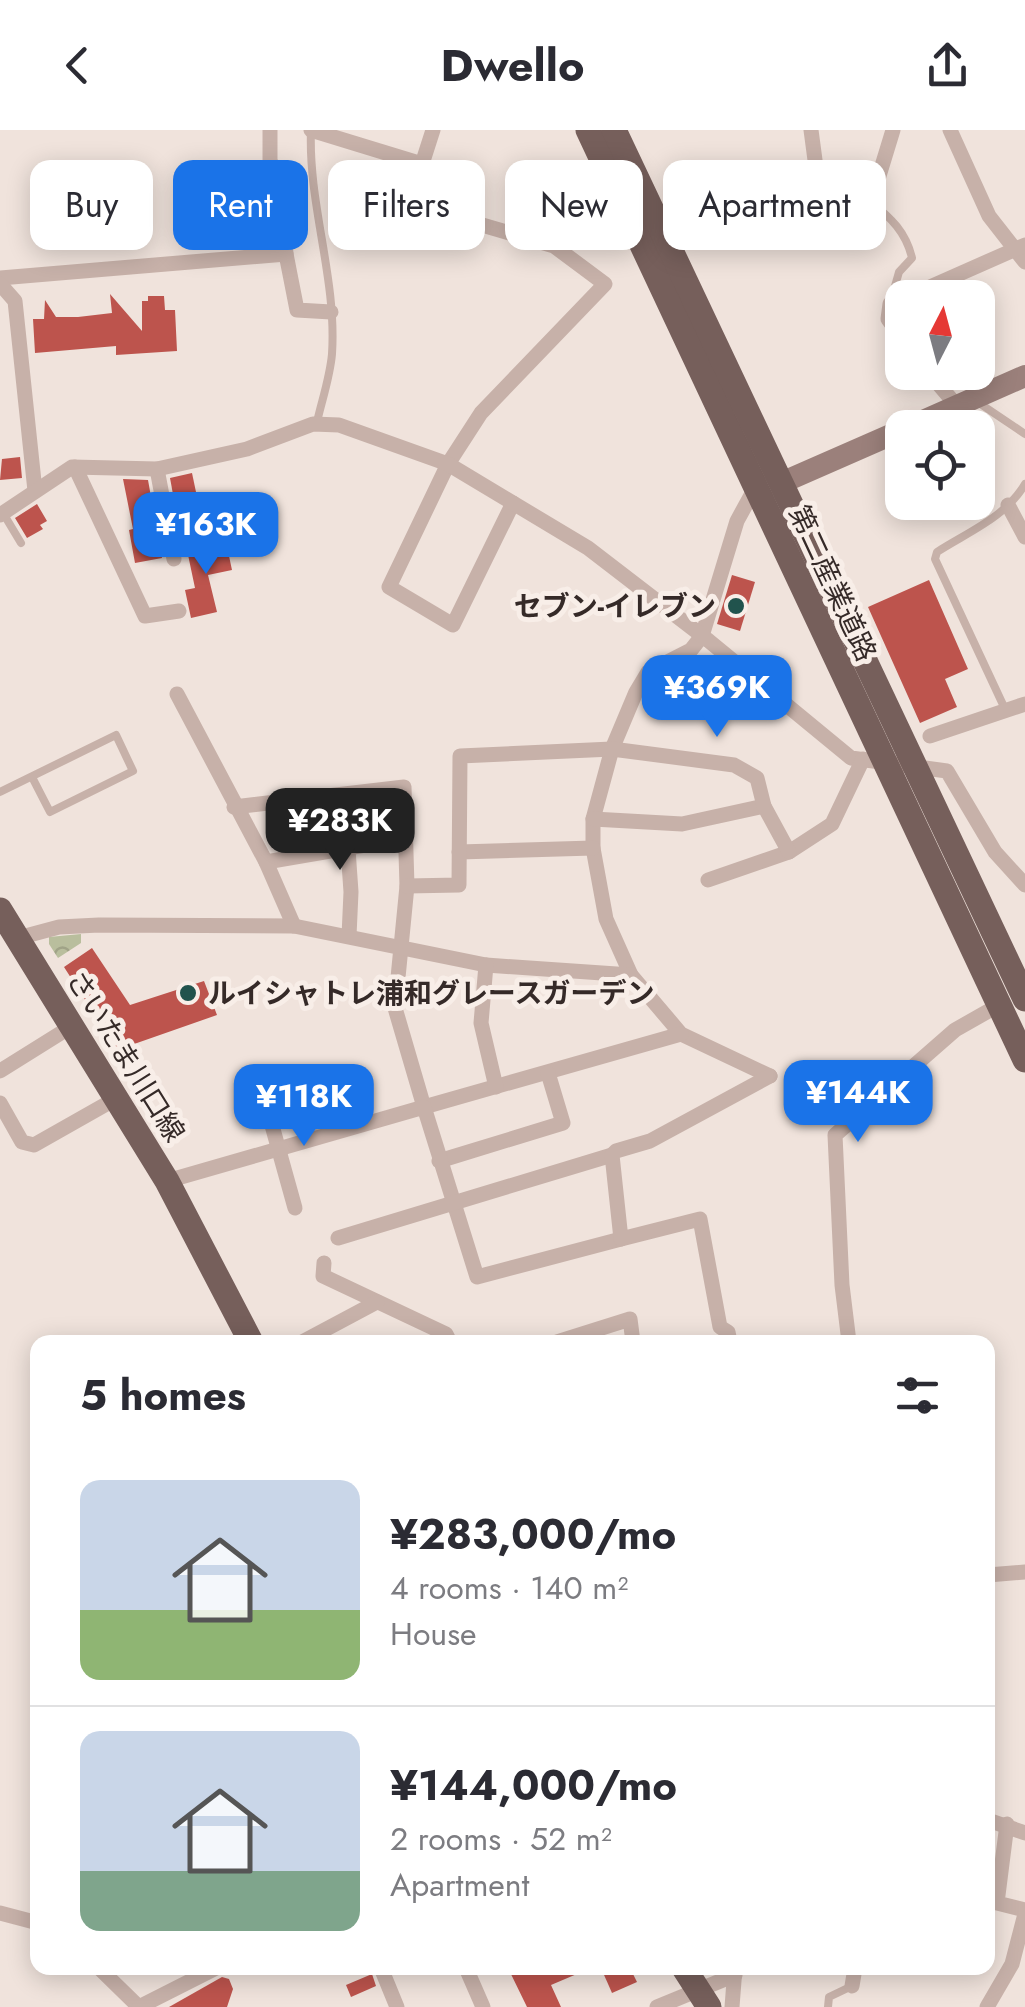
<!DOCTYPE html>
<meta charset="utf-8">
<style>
:root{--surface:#fff;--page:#f2f2f3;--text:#2b2b33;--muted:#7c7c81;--line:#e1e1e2;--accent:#1a73e8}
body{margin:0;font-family:Jost,"Noto Sans JP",sans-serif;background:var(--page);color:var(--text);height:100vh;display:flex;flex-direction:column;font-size:38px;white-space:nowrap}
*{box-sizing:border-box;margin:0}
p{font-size:32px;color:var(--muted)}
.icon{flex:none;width:55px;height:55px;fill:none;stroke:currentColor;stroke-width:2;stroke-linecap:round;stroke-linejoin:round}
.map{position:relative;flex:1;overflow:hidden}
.drawer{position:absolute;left:30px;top:1205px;width:965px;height:640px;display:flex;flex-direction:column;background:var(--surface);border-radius:20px;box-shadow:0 5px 25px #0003}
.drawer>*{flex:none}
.banner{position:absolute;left:30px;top:30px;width:965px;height:90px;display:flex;gap:20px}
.needle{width:65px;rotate:6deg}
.fabs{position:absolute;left:885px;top:150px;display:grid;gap:20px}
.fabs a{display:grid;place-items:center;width:110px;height:110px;border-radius:20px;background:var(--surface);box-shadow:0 5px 25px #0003;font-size:50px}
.price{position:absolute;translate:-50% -85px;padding:0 22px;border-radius:20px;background:var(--accent);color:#fff;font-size:32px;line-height:65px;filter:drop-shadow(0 2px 5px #0008)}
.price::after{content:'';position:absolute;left:50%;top:60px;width:30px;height:22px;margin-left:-15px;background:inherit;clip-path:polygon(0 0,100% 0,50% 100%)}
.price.on{background:#222;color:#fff}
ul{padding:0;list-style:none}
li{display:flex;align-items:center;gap:30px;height:250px;padding:0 50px}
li+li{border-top:2px solid var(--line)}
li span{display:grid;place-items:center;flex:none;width:280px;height:200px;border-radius:20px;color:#555}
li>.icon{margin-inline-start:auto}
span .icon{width:120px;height:120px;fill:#fffc;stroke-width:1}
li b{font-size:42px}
h2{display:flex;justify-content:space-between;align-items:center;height:120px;padding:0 50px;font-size:42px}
.tag{padding:0 35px;border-radius:20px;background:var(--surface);box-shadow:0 5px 25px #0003;font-size:35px;line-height:90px}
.tag.on{background:var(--accent);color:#fff}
header{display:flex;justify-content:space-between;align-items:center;height:130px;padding:0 50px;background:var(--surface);font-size:45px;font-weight:700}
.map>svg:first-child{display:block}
</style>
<header><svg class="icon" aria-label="back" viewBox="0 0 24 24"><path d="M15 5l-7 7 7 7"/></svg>Dwello<svg class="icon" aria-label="share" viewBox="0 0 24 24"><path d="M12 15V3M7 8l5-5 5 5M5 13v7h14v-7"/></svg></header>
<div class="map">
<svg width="1025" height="1877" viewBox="0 0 1025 1877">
<defs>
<pattern id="park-crowns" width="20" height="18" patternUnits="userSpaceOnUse" patternTransform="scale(2.5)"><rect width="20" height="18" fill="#b9be9d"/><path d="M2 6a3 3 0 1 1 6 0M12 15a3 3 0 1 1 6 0" fill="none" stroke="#a0a387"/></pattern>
</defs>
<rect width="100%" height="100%" fill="#f0e3dc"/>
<polygon fill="url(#park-crowns)" points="81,804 81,813 58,828 49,814 49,807"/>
<g fill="#bd544d">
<polygon points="110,164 142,201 142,171 148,171 148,166 164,166 165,180 175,180 177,221 116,225 116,216 35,223 33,189 44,189 45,170 56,187 78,187 112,183"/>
<polygon points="20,327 22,348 0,350 2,329"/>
<polygon points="192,343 200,381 177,386 170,348"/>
<polygon points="123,349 148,350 162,428 135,433 129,400 133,399"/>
<polygon points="37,374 47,391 40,395 43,399 27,408 15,388"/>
<polygon points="226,412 232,440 208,445 217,482 191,488 185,460 195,458 187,420"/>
<polygon points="732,445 755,452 740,501 717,494"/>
<polygon points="929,450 968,539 945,549 957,577 920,593 868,477"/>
<polygon points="92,818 130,875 204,851 217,885 117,920 102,883 96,887 64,837"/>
<polygon points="508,1838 591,1838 551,1855 561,1877 527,1877"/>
<polygon points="601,1838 630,1838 637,1852 612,1863"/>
<polygon points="372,1844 376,1856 351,1867 346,1855"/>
<polygon points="222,1847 229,1849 233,1859 227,1877 169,1877"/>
</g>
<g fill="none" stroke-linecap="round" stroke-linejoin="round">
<g stroke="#c7b1a9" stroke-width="8">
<path d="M311,0c-3,75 26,148 21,224 -2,23 -10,46 -15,68"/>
<path d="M871,72c20,16 35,30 41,56l-13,14 -8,28"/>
<polyline points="979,273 1025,304"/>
<polyline points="3,383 21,413"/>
<path d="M1005,579l-70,-150 2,-7c31,-20 69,-35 88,-68"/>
<polyline points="0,662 116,605 133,641 50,682 32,647"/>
<polyline points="828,1877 829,1867 852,1856"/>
</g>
<g stroke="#c7b1a9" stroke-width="15">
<polyline points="311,0 422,34"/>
<polyline points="433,0 414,59 424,78 554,116 605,154 481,283 448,334 389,457 453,495 513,373"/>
<polyline points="811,0 819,60 871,72 893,0"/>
<polyline points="950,0 989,86 1025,132"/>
<polyline points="286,124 297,180 331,182"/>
<polyline points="0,148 286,124 281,66 270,30 270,0"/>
<polyline points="0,154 15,171 35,361"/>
<polyline points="902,168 890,174 888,189 902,208"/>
<polyline points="905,168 1025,115"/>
<polyline points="928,242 957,276"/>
<polyline points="75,337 145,486 179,481"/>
<polyline points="157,339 174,429"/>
<polyline points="755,358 737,391 702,506 691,520 648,542 636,562 612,619 593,689 593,718 606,789 631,845 681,904 770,946"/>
<polyline points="1008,375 1025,407"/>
<polyline points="0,385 72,337 157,339 247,319 313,294 339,295 448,334 588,418 709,511 851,628 947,641 995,722 1025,755"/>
<polyline points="177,564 266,732 294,796"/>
<polyline points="930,606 1025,574"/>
<polyline points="234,677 404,657 407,756 395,878 424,977 681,904"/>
<polyline points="593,689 682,694 764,676"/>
<polyline points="348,719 351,762 349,806"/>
<polyline points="459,722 593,718"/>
<polyline points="266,732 406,708"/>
<polyline points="708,750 789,722 832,694 863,629"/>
<polyline points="407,756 459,755 460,626 612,619 734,635 757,648 764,676 789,722"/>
<polyline points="18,808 59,797 99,795 294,796 486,835 631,845"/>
<polyline points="486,835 481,893 496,957"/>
<polyline points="0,941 72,896"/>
<polyline points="0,973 22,1012 34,1015 117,968"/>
<polyline points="266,974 295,1078"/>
<polyline points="439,1031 563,993 548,943"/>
<polyline points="167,1051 424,977 477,1147 621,1109"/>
<polyline points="338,1108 612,1025"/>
<polyline points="324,1133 323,1146 446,1204 450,1212"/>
<polyline points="302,1212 377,1172"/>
<polyline points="557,1212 630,1189 633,1212"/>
<polyline points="730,1212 728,1202 720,1197 700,1089 621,1109 612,1025 616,1021 650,1011 770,946"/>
<polyline points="849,1212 842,1155 835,1005 955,900 999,875"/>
<polyline points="988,1445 1025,1442"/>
<polyline points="988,1690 1025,1703"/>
<polyline points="1007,1694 997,1773 1025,1780"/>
<polyline points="0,1783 38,1793"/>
<polyline points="99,1838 139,1877"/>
<polyline points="381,1838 397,1877"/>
<polyline points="466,1838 483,1877"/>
<polyline points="852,1856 855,1838"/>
<polyline points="139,1877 216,1838"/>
<polyline points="657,1877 735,1845"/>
<polyline points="732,1877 735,1838"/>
<polyline points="987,1877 1012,1834 1025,1784"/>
</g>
<g stroke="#9b807b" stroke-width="22">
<polyline points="907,298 1025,246"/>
<polyline points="781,353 902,300"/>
</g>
<g stroke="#765f5b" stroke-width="25">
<polyline points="588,0 1025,930"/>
<polyline points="614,0 1025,869"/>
<polyline points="0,780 167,1051 251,1212"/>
<polyline points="684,1838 709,1877"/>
</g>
</g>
<g fill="#21534d" stroke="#f8eee8" stroke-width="4">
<circle cx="736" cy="476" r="10"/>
<circle cx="188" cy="863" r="10"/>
</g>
<g text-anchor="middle" stroke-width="10" stroke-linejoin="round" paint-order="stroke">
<g font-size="28" fill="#352a28" stroke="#f8eee8">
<text transform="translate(833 453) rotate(65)" y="10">第二産業道路</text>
<text transform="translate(126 926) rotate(58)" y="10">さいたま川口線</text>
</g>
<g font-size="28" font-weight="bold" fill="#352a28" stroke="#f8eee8" text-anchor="end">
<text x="716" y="486">セブン-イレブン</text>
<text x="208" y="873" text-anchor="start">ルイシャトレ浦和グレースガーデン</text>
</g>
</g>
</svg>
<div class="fabs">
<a><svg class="needle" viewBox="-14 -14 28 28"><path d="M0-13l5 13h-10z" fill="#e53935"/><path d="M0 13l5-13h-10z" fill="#7c7c81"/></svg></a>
<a><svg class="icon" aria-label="locate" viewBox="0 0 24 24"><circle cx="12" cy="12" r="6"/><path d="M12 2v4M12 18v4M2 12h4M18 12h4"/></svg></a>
</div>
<b class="price" style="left:206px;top:447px">¥163K</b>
<b class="price" style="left:717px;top:610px">¥369K</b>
<b class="price on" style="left:340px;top:743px">¥283K</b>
<b class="price" style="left:858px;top:1015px">¥144K</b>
<b class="price" style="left:304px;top:1019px">¥118K</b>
<div class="banner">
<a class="tag">Buy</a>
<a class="tag on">Rent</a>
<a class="tag">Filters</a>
<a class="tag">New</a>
<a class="tag">Apartment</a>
</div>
<section class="drawer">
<h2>5 homes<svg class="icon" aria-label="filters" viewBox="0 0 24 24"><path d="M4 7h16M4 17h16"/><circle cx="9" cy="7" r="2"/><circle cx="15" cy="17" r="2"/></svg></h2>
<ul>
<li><span style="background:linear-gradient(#c9d6e8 65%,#8fb573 0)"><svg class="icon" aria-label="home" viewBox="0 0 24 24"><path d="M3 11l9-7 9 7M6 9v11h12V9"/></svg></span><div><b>¥283,000/mo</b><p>4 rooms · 140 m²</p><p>House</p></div></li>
<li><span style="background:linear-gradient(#c9d6e8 70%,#7fa58c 0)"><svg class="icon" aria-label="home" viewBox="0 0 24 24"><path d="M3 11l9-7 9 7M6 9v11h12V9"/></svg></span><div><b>¥144,000/mo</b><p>2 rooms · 52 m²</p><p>Apartment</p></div></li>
</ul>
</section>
</div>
